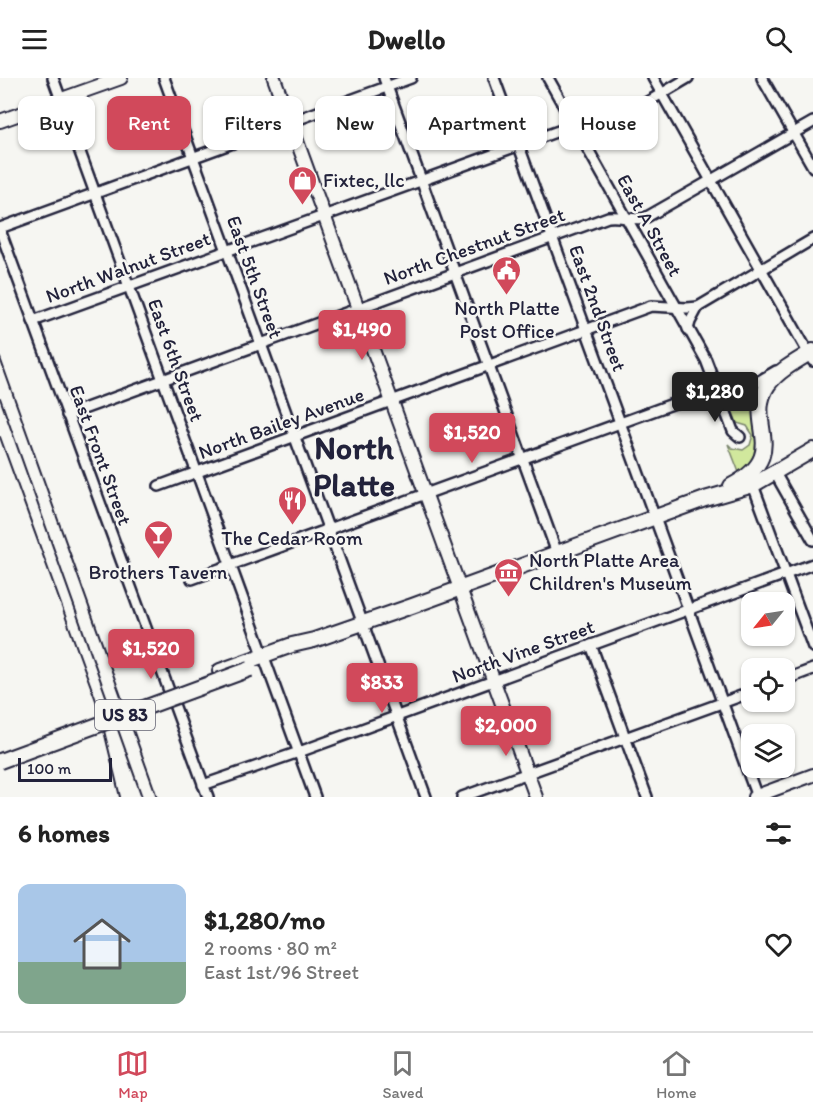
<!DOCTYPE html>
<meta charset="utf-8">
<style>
:root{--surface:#fff;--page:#f2f2f2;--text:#222;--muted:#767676;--line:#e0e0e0;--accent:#d1495b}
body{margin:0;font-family:Itim,sans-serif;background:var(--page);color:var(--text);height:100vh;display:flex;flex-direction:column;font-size:22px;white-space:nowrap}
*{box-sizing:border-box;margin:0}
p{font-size:20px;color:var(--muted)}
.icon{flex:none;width:33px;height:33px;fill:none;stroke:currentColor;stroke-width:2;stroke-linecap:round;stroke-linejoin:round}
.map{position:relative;height:719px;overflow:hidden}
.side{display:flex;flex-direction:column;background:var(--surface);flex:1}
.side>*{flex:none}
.hud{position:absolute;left:18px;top:18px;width:777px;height:54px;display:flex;gap:12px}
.needle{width:39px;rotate:240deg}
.controls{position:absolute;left:741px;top:514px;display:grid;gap:12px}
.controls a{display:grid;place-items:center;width:54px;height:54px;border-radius:12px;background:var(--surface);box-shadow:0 2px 4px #0004;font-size:30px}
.scale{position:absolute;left:18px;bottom:15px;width:94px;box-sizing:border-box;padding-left:6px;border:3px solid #22223b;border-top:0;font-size:16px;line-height:21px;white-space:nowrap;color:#22223b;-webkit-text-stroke:4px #f6f6f2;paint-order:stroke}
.price{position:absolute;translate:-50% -51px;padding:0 14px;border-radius:6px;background:var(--accent);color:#fff;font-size:20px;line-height:39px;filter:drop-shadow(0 2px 3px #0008)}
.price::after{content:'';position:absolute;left:50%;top:36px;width:18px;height:14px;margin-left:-9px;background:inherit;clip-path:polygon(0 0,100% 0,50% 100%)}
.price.current{background:#222;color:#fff}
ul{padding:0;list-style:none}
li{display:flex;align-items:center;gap:18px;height:150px;padding:0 18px}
li span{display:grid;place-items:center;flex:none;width:168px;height:120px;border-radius:12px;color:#555}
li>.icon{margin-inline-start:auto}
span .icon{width:72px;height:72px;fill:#fffc;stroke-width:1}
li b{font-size:26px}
h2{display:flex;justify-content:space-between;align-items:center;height:72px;padding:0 18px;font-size:26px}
.chip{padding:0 21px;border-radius:12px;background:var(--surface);box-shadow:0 2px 4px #0004;font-size:21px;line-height:54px}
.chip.current{background:var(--accent);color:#fff}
header{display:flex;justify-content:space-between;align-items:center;height:78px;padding:0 18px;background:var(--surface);font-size:27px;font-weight:700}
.menu{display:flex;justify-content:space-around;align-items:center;height:84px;border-top:2px solid var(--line);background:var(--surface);font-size:16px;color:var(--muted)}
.menu a{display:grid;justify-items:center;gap:3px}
.menu .current{color:var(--accent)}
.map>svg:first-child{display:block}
</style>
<header><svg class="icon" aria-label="menu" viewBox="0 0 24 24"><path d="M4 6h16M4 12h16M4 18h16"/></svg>Dwello<svg class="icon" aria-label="search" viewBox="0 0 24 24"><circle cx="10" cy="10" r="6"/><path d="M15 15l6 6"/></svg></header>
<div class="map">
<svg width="813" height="719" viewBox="0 0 813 719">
<rect width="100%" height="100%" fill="#f6f6f2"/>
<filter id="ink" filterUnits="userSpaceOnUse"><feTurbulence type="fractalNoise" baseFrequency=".0167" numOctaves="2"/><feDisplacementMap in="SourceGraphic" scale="12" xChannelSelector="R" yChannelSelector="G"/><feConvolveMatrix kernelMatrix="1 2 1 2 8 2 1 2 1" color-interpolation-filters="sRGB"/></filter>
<g filter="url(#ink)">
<path fill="#d1e89d" stroke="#7a856c" stroke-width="1.5" d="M762,307c-2,34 4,64 -22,90l-12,-31 4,4 11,2 7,-5 3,-10 -6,-9 -10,-3 -9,-23 5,-6 18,-4z"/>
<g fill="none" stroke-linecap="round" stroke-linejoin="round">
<defs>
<g id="minor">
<polyline points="53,0 315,719"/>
<polyline points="164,0 426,719"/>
<polyline points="384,0 557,475"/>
<polyline points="494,0 757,719"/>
<polyline points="548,0 706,282 733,353 740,359"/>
<polyline points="653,0 813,283"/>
<polyline points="762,0 813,89"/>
<polyline points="583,62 688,0"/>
<polyline points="0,150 411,0"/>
<polyline points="0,152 208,719"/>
<polyline points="33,243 575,47"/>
<polyline points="688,251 690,244 698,229"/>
<path d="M67,337l541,-198c13,-2 24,4 37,1l168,-96"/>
<polyline points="775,395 813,462"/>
<polyline points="753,407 813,569"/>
<polyline points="159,408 651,228 687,230 698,229 813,161"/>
<polyline points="192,501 708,313 749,309 776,293"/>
<polyline points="591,567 647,719"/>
<polyline points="784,602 813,591"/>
<polyline points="203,707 299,674 813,486"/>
<polyline points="462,719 752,614"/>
</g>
<g id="major">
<polyline points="274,0 536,719"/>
<polyline points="0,43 121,0"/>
<polyline points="754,719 813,697"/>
</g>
<g id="highway">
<path d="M731,408c62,-33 12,-63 37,-101 10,-14 30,-25 45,-34"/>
<polyline points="220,593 292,567 314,562 412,528 705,421 753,407 813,372"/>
</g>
</defs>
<use href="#minor" stroke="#22223b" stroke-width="14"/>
<use href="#major" stroke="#22223b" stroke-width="16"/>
<use href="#highway" stroke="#22223b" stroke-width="18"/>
<use href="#minor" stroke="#f6f6f2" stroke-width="9"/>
<use href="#major" stroke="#f6f6f2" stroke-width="12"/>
<use href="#highway" stroke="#f6f6f2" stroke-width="14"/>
<g stroke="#22223b" stroke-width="2">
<polyline points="0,280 157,719"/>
<polyline points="0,320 142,719"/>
<polyline points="0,359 98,628 120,719"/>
</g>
<defs>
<polyline id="highway-bridge" points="0,683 250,591"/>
</defs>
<use href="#highway-bridge" stroke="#22223b" stroke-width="18" stroke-linecap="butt"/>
<use href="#highway-bridge" stroke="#f6f6f2" stroke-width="14"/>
</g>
</g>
<defs>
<symbol id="shop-pin" viewBox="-11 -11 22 30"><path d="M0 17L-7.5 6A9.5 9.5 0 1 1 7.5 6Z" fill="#d1495b" stroke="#f6f6f2"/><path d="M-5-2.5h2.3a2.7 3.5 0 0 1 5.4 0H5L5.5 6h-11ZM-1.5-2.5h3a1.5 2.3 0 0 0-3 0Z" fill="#fff"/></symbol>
<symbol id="civic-pin" viewBox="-11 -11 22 30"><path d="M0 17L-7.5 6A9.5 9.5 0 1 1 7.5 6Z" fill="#d1495b" stroke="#f6f6f2"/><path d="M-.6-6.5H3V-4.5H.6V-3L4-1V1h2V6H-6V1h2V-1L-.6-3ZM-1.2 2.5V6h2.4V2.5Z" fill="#fff"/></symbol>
<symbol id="restaurant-pin" viewBox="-11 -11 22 30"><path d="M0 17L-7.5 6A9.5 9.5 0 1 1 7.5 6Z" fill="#d1495b" stroke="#f6f6f2"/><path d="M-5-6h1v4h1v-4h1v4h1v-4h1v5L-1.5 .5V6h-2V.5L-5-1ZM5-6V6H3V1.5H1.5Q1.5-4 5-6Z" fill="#fff"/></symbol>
<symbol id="bar-pin" viewBox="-11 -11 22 30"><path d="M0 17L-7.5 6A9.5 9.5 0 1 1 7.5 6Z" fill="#d1495b" stroke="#f6f6f2"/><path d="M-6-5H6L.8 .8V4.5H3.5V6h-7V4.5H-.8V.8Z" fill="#fff"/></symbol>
<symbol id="museum-pin" viewBox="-11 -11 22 30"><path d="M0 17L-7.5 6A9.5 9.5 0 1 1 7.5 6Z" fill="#d1495b" stroke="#f6f6f2"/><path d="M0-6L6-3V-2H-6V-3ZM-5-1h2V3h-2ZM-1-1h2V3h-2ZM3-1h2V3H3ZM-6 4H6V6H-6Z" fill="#fff"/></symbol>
</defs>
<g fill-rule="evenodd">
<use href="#shop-pin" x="286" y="86" width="33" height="45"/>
<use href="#civic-pin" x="490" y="176" width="33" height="45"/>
<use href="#restaurant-pin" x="276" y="406" width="33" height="45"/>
<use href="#bar-pin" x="142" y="440" width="33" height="45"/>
<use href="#museum-pin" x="492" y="478" width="33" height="45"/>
</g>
<g text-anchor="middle" stroke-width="5" stroke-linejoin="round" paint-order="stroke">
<rect fill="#f6f6f2" stroke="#626272" stroke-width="1.5" x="95" y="622" width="60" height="30" rx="4.5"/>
<g font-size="18" font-weight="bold" fill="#22223b">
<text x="125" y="643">US 83</text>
</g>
<g font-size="20" fill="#22223b" stroke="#f6f6f2">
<text x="323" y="109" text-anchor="start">Fixtec, llc</text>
<text x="507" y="237">North Platte<tspan x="507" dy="23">Post Office</tspan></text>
<text x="292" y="467">The Cedar Room</text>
<text x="529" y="489" text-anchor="start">North Platte Area<tspan x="529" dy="23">Children's Museum</tspan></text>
<text x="158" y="501">Brothers Tavern</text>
</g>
<g font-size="20" fill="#22223b" stroke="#f6f6f2">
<text transform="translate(650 147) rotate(61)" y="7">East A Street</text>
<text transform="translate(474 168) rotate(-20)" y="7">North Chestnut Street</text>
<text transform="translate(128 189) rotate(-20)" y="7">North Walnut Street</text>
<text transform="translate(255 199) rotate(70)" y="7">East 5th Street</text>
<text transform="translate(598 230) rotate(70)" y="7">East 2nd Street</text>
<text transform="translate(176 282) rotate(70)" y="7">East 6th Street</text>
<text transform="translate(281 345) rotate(-20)" y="7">North Bailey Avenue</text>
<text transform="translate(101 377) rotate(70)" y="7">East Front Street</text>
<text transform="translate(523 573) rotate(-20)" y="7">North Vine Street</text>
</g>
<g font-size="32" font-weight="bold" fill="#22223b" stroke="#f6f6f2">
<text x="354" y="381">North<tspan x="354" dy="37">Platte</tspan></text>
</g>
</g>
</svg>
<div class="controls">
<a><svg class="needle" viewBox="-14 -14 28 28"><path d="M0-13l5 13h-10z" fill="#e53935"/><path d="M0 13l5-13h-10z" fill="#767676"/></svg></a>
<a><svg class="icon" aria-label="locate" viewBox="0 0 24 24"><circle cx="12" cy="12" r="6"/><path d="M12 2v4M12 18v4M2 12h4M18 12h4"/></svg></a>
<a><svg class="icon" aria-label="layers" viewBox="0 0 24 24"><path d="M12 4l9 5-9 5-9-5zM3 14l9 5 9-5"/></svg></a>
</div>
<div class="scale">100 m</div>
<b class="price" style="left:362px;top:283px">$1,490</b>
<b class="price current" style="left:715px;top:345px">$1,280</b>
<b class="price" style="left:472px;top:386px">$1,520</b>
<b class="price" style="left:151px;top:602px">$1,520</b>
<b class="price" style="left:382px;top:636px">$833</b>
<b class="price" style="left:506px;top:679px">$2,000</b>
<div class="hud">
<a class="chip">Buy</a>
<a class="chip current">Rent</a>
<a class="chip">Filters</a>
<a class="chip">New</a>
<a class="chip">Apartment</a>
<a class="chip">House</a>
</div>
</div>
<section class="side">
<h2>6 homes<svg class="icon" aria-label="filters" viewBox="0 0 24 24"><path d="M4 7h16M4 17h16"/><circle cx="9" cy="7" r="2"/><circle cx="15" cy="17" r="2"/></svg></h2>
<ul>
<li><span style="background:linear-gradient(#a9c7e8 65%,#7fa58c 0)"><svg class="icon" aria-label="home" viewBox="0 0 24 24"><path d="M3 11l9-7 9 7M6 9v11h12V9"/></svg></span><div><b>$1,280/mo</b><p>2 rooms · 80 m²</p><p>East 1st/96 Street</p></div><svg class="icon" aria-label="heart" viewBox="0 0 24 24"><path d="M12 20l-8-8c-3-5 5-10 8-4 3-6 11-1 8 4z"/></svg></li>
</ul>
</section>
<nav class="menu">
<a class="current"><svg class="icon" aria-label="map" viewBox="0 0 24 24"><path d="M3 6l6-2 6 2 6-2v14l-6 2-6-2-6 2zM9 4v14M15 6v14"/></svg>Map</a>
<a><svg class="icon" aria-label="saved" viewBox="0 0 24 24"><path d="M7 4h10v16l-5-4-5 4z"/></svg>Saved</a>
<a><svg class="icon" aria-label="home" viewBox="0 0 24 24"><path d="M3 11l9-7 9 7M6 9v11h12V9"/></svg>Home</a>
</nav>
